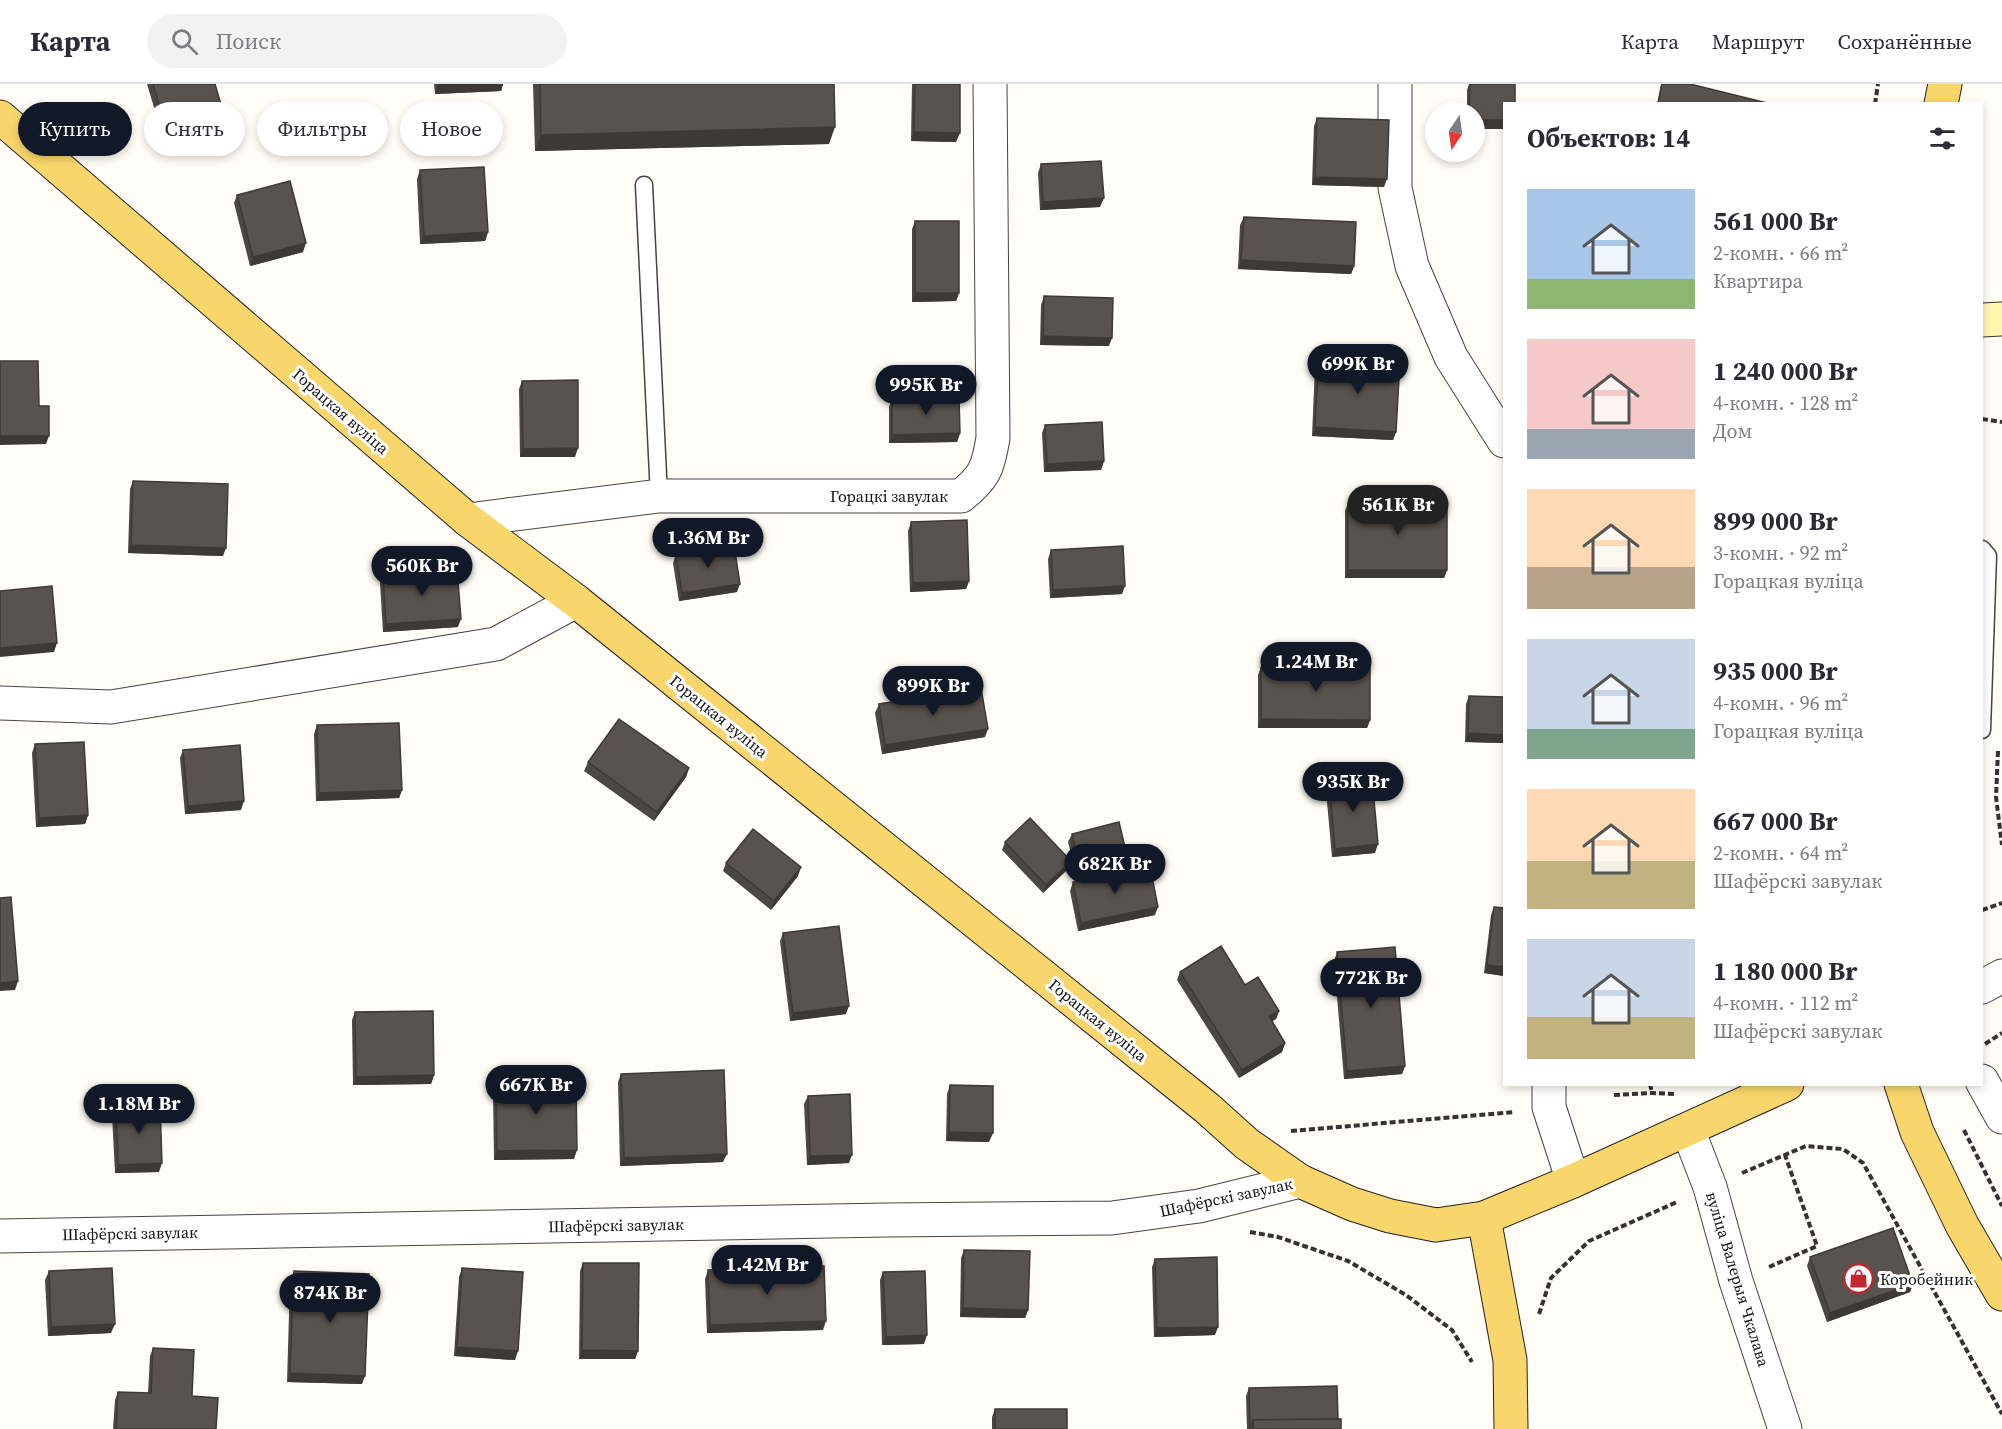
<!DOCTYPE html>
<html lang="ru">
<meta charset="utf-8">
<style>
:root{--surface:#fff;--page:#f2f2f3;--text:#2b2b33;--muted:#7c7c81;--line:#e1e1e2;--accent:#111827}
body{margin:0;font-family:"Source Serif 4",serif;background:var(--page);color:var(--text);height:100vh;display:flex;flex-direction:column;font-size:22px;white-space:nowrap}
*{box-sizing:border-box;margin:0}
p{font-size:20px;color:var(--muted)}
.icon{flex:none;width:33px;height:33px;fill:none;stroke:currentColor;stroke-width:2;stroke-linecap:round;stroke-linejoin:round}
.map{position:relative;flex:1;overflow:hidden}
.side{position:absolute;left:1503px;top:18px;width:480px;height:984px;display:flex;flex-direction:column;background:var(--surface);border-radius:0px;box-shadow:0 3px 9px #0003}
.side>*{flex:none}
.hud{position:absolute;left:18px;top:18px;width:570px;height:54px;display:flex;gap:12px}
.needle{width:39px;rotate:193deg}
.controls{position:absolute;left:1425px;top:18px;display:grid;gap:12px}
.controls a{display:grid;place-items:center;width:60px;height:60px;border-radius:50%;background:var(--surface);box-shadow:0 3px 9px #0003;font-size:30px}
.price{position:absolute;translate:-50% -51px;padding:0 14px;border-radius:21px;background:var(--accent);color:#fff;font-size:20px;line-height:39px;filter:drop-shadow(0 2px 3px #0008)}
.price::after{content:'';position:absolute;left:50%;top:36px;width:18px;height:14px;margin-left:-9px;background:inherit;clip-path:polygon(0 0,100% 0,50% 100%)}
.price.active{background:#222;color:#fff}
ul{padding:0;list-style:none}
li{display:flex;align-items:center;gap:18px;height:150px;padding:0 24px}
li span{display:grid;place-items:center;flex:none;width:168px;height:120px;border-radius:0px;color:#555}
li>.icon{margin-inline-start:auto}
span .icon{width:72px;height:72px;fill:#fffc;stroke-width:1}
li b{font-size:26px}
h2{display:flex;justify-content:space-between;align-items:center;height:72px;padding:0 24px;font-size:26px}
.chip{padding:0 21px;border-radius:27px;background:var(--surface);box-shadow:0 3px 9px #0003;font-size:21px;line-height:54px}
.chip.active{background:var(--accent);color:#fff}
header{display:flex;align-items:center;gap:36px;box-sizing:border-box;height:84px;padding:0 30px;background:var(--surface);border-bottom:2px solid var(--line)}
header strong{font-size:28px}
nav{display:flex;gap:33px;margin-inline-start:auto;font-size:21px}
.search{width:420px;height:54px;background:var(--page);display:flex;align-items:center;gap:15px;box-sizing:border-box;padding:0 21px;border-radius:33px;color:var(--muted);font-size:22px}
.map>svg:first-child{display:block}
</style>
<header>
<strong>Карта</strong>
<div class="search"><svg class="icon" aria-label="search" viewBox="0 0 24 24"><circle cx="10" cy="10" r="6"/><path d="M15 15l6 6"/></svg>Поиск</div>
<nav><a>Карта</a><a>Маршрут</a><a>Сохранённые</a></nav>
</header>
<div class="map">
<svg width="2002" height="1345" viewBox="0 0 2002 1345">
<rect width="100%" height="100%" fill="#fffdf5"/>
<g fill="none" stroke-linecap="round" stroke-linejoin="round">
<defs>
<g id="service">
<polyline points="644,101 659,412"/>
<polyline points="1982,465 1988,472 1982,646"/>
</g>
<g id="minor">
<polyline points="1395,0 1395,104 1412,182 1451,273 1504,357"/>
<path d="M468,436l191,-24h302c24,-19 27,-28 32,-58l-3,-354"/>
<polyline points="0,619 111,623 496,560 576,517"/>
<polyline points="1982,997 2002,1033"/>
<polyline points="1549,1000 1549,1023 1573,1097"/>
<polyline points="1688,1046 1710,1103 1736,1197 1785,1345"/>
<polyline points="0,1152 887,1136 1112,1134 1199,1122 1300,1097"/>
</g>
<polyline id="tertiary" points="1982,903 2002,892"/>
<polyline id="secondary" points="1982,236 2002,235"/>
<g id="primary">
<polyline points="1941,20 1945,0"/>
<polyline points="0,33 468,436 576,517 1207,1024 1247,1060 1300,1097 1352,1120 1390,1132 1436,1141 1484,1134 1573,1097 1787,1000"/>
<polyline points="1901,1000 1917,1048 1962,1141 2002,1210"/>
<polyline points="1484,1134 1510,1276 1511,1345"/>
</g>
</defs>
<use href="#service" stroke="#444" stroke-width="19"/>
<use href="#minor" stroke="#444" stroke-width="35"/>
<use href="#tertiary" stroke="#444" stroke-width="35"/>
<use href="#secondary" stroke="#333" stroke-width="35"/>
<use href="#primary" stroke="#222" stroke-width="35"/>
<g stroke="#333" stroke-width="4" stroke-dasharray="6 3" stroke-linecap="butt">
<polyline points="1875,20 1878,0"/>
<polyline points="1982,335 2002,338"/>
<polyline points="1998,667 1996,713 2002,761"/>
<polyline points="1982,826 2002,819"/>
<polyline points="1985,960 2002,949"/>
<polyline points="1650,1000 1652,1009"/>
<polyline points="1614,1011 1652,1009 1674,1010"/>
<polyline points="1964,1046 2002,1122"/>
<polyline points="1291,1047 1514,1028"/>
<polyline points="1742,1089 1806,1062 1843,1065 1863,1079 2002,1330"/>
<polyline points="1250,1148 1278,1153 1348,1177 1406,1211 1452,1246 1472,1278"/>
<polyline points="1769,1183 1817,1162 1785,1071"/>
<polyline points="1539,1230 1551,1194 1589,1157 1677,1118"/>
</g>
<use href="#service" stroke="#fff" stroke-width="16"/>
<use href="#minor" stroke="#fff" stroke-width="33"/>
<use href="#tertiary" stroke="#fff" stroke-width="33"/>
<use href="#secondary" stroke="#fff6b0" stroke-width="33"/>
<use href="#primary" stroke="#f9d66b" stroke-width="33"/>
</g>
<g fill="#4d4742">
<polygon points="147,0 215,0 221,40 164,57"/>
<polygon points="434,0 503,0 501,7 435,10"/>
<polygon points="533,0 834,0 829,60 535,67"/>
<polygon points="912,0 960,0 956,58 911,57"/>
<polygon points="1469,0 1515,0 1504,45 1474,45 1474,28 1467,28 1467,6"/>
<polygon points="1661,0 1690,0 1771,20 1657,20"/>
<polygon points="1317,34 1384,103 1312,101 1314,42"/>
<polygon points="1041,80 1100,123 1040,126 1038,89"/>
<polygon points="420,86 488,148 485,157 420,160 417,95"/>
<polygon points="237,111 303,168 250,182 234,119"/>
<polygon points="1244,133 1354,182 1351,190 1238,185 1240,141"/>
<polygon points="915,137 959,209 956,217 912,218 912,145"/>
<polygon points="1044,212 1109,262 1040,261 1041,221"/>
<polygon points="1319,274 1396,348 1393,356 1312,352 1315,282"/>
<polygon points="522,297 575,373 520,373 519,305"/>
<polygon points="892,315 960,349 957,358 889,359 889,323"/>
<polygon points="1045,341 1104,377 1101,386 1044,388 1042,349"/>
<polygon points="133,397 223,472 128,469 130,405"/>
<polygon points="1348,419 1447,486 1444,494 1345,494 1345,427"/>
<polygon points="911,438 969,497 966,505 910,508 908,447"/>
<polygon points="1051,466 1122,510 1050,514 1048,475"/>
<polygon points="676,470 737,508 679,517 673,479"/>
<polygon points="383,490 458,543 383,548 380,499"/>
<polygon points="1261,583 1370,636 1367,644 1258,644 1258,591"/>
<polygon points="1469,612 1503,659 1465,658 1466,620"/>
<polygon points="879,620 985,653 882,670 875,629"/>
<polygon points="317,641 402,706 399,714 316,717 314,650"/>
<polygon points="35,660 88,731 85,740 36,743 32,669"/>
<polygon points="183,666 241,726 185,730 180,674"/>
<polygon points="588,678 689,684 686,693 654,737 584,687"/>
<polygon points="1329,698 1375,769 1332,773 1326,707"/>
<polygon points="1072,750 1128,776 1125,784 1078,795 1068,758"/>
<polygon points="1005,758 1068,785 1043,809 1002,766"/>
<polygon points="726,779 798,792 771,826 723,787"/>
<polygon points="1073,798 1155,831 1078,847 1070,807"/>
<polygon points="1494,823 1504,824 1504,892 1484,889 1491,831"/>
<polygon points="783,849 846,930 790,937 780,857"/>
<polygon points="1337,868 1405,982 1402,990 1344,995 1334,877"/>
<polygon points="1180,888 1245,901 1279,927 1276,935 1272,937 1285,959 1282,968 1239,994 1177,896"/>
<polygon points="355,928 434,991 431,1000 353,1001 352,936"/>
<polygon points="621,990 723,1078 620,1082 618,998"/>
<polygon points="496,999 574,1075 494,1076 493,1008"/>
<polygon points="950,1001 989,1058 946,1057 947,1010"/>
<polygon points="808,1012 849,1079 807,1081 804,1020"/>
<polygon points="116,1022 159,1088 115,1089 112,1031"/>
<polygon points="964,1166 1028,1226 1025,1234 960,1233 961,1174"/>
<polygon points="1810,1173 1913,1200 1910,1208 1827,1238 1807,1182"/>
<polygon points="1155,1175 1215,1251 1154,1253 1152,1183"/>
<polygon points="583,1179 638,1267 635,1275 579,1275 580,1187"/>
<polygon points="462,1184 515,1276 454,1272 459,1193"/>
<polygon points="708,1186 823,1246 707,1249 705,1195"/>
<polygon points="49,1187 111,1249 48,1252 45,1196"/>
<polygon points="294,1187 362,1300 287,1298 290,1196"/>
<polygon points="883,1188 924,1260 882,1261 880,1196"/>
<polygon points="153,1264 192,1312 216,1345 113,1345 115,1316 118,1308 148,1309 150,1272"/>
<polygon points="1249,1304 1338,1335 1341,1345 1247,1345 1246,1312"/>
<polygon points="995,1325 1067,1345 992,1345 992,1333"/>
</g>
<g fill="#3f3936">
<polygon points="468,0 503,0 501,7 435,10 438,1"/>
<polygon points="224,31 221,40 164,57 167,48"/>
<rect x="1474" y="36" width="30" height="9"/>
<polygon points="835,43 829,60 535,67 541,51"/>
<polygon points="914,48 960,49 956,58 911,57"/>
<polygon points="1315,93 1387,95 1384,103 1312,101"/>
<polygon points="1104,114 1100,123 1040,126 1043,118"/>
<polygon points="488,148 485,157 420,160 424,152"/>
<polygon points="306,159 303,168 250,182 253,173"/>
<polygon points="1241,176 1354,182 1351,190 1238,185"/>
<polygon points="915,209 959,209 956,217 912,218"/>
<polygon points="1043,252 1112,254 1109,262 1040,261"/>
<polygon points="1315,343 1396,348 1393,356 1312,352"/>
<polygon points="960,349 957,358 889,359 892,351"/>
<polygon points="0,352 49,352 46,360 0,361"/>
<polygon points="578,364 575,373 520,373 523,365"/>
<polygon points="1104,377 1101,386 1044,388 1047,380"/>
<polygon points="131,461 226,464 223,472 128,469"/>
<polygon points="1348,486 1447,486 1444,494 1345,494"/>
<polygon points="969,497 966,505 910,508 913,499"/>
<polygon points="740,500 737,508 679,517 682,509"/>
<polygon points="1125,502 1122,510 1050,514 1053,506"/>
<polygon points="461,535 458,543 383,548 386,540"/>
<polygon points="57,559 54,568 0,573 0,564"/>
<polygon points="1261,635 1370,636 1367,644 1258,644"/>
<polygon points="988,645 985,653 882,670 885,661"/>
<polygon points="1468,649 1504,651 1504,655 1503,659 1465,658"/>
<polygon points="689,684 686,693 654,737 657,728"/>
<polygon points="402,706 399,714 316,717 319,709"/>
<polygon points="244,717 241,726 185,730 188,722"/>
<polygon points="88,731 85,740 36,743 39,734"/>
<polygon points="1378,760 1375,769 1332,773 1335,765"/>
<polygon points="1128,776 1125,784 1078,795 1081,787"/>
<polygon points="1071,777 1068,785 1043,809 1046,801"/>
<polygon points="801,783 798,792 771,826 774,817"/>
<polygon points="1158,823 1155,831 1078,847 1081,839"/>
<polygon points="1487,881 1504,883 1504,892 1484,889"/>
<polygon points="18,897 15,906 0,907 0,899"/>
<polygon points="849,922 846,930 790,937 793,929"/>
<polygon points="1279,927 1276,935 1266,941 1269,932"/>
<polygon points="1285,959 1282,968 1239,994 1242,986"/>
<polygon points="1405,982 1402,990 1344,995 1347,987"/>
<polygon points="434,991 431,1000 353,1001 356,993"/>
<polygon points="949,1048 993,1049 989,1058 946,1057"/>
<polygon points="577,1066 574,1075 494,1076 497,1067"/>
<polygon points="727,1070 723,1078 620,1082 624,1074"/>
<polygon points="852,1071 849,1079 807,1081 810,1072"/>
<polygon points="162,1079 159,1088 115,1089 118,1081"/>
<polygon points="1913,1200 1910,1208 1827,1238 1830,1229"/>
<polygon points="963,1224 1028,1226 1025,1234 960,1233"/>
<polygon points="826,1237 823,1246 707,1249 710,1241"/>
<polygon points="115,1240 111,1249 48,1252 51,1243"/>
<polygon points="1218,1243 1215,1251 1154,1253 1157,1244"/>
<polygon points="927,1251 924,1260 882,1261 886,1253"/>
<polygon points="457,1263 518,1267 515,1276 454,1272"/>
<polygon points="582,1266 638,1267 635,1275 579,1275"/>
<polygon points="290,1289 365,1292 362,1300 287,1298"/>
</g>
<g fill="#5a524d" stroke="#3f3936" stroke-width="1.5">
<polygon points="153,0 215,0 224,31 167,48"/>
<polygon points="438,0 468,0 438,1"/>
<polygon points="540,0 834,0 835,43 541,51"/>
<polygon points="915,0 960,0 960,49 914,48"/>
<polygon points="1470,0 1515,0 1515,20 1504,20 1504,36 1474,36 1474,28 1469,28"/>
<polygon points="1662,0 1690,0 1771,20 1658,20"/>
<polygon points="1317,34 1389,36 1387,95 1315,93"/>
<polygon points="1101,77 1104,114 1043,118 1041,80"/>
<polygon points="484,83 488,148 424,152 420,86"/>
<polygon points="290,97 306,159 253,173 237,111"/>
<polygon points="1244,133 1356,138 1354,182 1241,176"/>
<rect x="915" y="137" width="44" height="72"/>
<polygon points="1044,212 1113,214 1112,254 1043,252"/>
<polygon points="1319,274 1400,277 1396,348 1315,343"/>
<polygon points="0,277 38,277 39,322 49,322 49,352 0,352"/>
<polygon points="578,296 578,364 523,365 522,297"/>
<polygon points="959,314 960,349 892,351 892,315"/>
<polygon points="1102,338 1104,377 1047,380 1045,341"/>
<polygon points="133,397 228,400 226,464 131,461"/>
<rect x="1348" y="419" width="99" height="67"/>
<polygon points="967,436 969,497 913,499 911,438"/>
<polygon points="734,461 740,500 682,509 676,470"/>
<polygon points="1123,462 1125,502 1053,506 1051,466"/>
<polygon points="457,485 461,535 386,540 383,490"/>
<polygon points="52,502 57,559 0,564 0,507"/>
<polygon points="1261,583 1370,583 1370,636 1261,635"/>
<polygon points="981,604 988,645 885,661 879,620"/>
<polygon points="1469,612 1504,613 1504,651 1468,649"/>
<polygon points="619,635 689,684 657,728 588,678"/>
<polygon points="399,639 402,706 319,709 317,641"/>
<polygon points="84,658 88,731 39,734 35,660"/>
<polygon points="240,661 244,717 188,722 183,666"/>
<polygon points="1372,694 1378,760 1335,765 1329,698"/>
<polygon points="1030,734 1071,777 1046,801 1005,758"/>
<polygon points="1119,738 1128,776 1081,787 1072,750"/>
<polygon points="753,745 801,783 774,817 726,779"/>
<polygon points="1150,783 1158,823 1081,839 1073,798"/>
<polygon points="11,813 18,897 0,899 0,814"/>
<polygon points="1494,823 1504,824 1504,883 1487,881"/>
<polygon points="839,842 849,922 793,929 783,849"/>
<polygon points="1221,862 1245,901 1258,893 1279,927 1269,932 1285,959 1242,986 1180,888"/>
<polygon points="1395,863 1405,982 1347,987 1337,868"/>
<polygon points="433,927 434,991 356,993 355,928"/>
<polygon points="724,986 727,1070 624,1074 621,990"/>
<polygon points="576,998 577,1066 497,1067 496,999"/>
<polygon points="950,1001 993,1002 993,1049 949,1048"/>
<polygon points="850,1010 852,1071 810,1072 808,1012"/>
<polygon points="160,1021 162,1079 118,1081 116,1022"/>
<polygon points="1893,1144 1913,1200 1830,1229 1810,1173"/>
<polygon points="964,1166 1030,1167 1028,1226 963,1224"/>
<polygon points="1217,1173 1218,1243 1157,1244 1155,1175"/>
<polygon points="583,1179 639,1179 638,1267 582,1266"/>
<polygon points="824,1182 826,1237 710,1241 708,1186"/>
<polygon points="112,1184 115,1240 51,1243 49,1187"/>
<polygon points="462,1184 523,1188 518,1267 457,1263"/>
<polygon points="294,1187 369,1190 365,1292 290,1289"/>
<polygon points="925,1187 927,1251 886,1253 883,1188"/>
<polygon points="153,1264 194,1266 192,1312 218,1314 216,1345 116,1345 118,1308 151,1309"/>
<polygon points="1337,1302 1338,1335 1253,1336 1250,1344 1249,1304"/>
<rect x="995" y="1325" width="72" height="20"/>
<polygon points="1341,1335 1341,1345 1253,1345 1253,1336"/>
</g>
<defs>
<symbol id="shop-ring" viewBox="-11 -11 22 22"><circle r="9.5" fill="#fff" stroke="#c4262e" stroke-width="1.5"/><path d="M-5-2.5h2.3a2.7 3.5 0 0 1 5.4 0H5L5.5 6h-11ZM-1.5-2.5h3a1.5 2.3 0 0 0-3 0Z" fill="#c4262e"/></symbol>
</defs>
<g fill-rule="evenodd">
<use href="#shop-ring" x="1842" y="1178" width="33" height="33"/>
</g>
<g text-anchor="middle" stroke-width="6" stroke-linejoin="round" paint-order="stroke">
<g font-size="16" fill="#111" stroke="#fff">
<text transform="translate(341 327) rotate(41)" y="6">Горацкая вуліца</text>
<text x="889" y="418">Горацкі завулак</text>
<text transform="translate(719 632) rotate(39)" y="6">Горацкая вуліца</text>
<text transform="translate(1098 936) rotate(39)" y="6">Горацкая вуліца</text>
<text transform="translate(1226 1113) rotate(-12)" y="6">Шафёрскі завулак</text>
<text transform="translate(616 1141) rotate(-1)" y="6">Шафёрскі завулак</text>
<text transform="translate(130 1149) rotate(-1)" y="6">Шафёрскі завулак</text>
<text transform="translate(1738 1195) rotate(73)" y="6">вуліца Валерыя Чкалава</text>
</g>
<g font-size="16" fill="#111" stroke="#fff" text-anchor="start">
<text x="1880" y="1201">Коробейник</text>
</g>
</g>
</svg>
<div class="controls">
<a><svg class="needle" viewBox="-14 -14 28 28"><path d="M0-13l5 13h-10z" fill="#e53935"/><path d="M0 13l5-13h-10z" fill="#7c7c81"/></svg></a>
</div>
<b class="price" style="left:1358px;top:311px">699K Br</b>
<b class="price" style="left:926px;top:332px">995K Br</b>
<b class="price active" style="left:1398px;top:452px">561K Br</b>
<b class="price" style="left:708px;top:485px">1.36M Br</b>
<b class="price" style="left:422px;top:513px">560K Br</b>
<b class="price" style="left:1316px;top:609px">1.24M Br</b>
<b class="price" style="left:933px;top:633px">899K Br</b>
<b class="price" style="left:1353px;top:729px">935K Br</b>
<b class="price" style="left:1115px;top:811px">682K Br</b>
<b class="price" style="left:1371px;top:925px">772K Br</b>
<b class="price" style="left:536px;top:1032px">667K Br</b>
<b class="price" style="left:139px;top:1051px">1.18M Br</b>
<b class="price" style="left:767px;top:1212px">1.42M Br</b>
<b class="price" style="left:330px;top:1240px">874K Br</b>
<div class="hud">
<a class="chip active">Купить</a>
<a class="chip">Снять</a>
<a class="chip">Фильтры</a>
<a class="chip">Новое</a>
</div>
<section class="side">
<h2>Объектов: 14<svg class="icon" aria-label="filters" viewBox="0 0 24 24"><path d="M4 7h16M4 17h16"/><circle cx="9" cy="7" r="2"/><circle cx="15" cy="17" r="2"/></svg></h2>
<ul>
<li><span style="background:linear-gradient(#a9c7e8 75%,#8fb573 0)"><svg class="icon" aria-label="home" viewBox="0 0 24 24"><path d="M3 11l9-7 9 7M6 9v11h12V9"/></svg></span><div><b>561 000 Br</b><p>2-комн. · 66 m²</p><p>Квартира</p></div></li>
<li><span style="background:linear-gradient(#f6c9c9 75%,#9aa5b1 0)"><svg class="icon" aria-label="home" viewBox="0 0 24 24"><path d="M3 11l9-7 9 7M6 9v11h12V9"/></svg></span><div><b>1 240 000 Br</b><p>4-комн. · 128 m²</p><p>Дом</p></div></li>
<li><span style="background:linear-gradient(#ffd9b3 65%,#b9a48a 0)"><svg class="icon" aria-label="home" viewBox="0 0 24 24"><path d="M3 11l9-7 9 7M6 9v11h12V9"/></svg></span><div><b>899 000 Br</b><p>3-комн. · 92 m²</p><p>Горацкая вуліца</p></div></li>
<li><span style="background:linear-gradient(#c9d6e8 75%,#7fa58c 0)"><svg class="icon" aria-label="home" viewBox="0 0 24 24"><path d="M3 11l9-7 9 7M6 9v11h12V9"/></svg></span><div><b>935 000 Br</b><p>4-комн. · 96 m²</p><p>Горацкая вуліца</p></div></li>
<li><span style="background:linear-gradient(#ffd9b3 60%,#c2b280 0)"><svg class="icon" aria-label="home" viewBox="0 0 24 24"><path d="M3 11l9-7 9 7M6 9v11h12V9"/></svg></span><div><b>667 000 Br</b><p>2-комн. · 64 m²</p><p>Шафёрскі завулак</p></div></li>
<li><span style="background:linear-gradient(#c9d6e8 65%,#c2b280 0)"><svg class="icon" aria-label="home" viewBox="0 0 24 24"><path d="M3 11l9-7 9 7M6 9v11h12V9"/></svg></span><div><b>1 180 000 Br</b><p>4-комн. · 112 m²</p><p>Шафёрскі завулак</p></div></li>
</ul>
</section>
</div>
